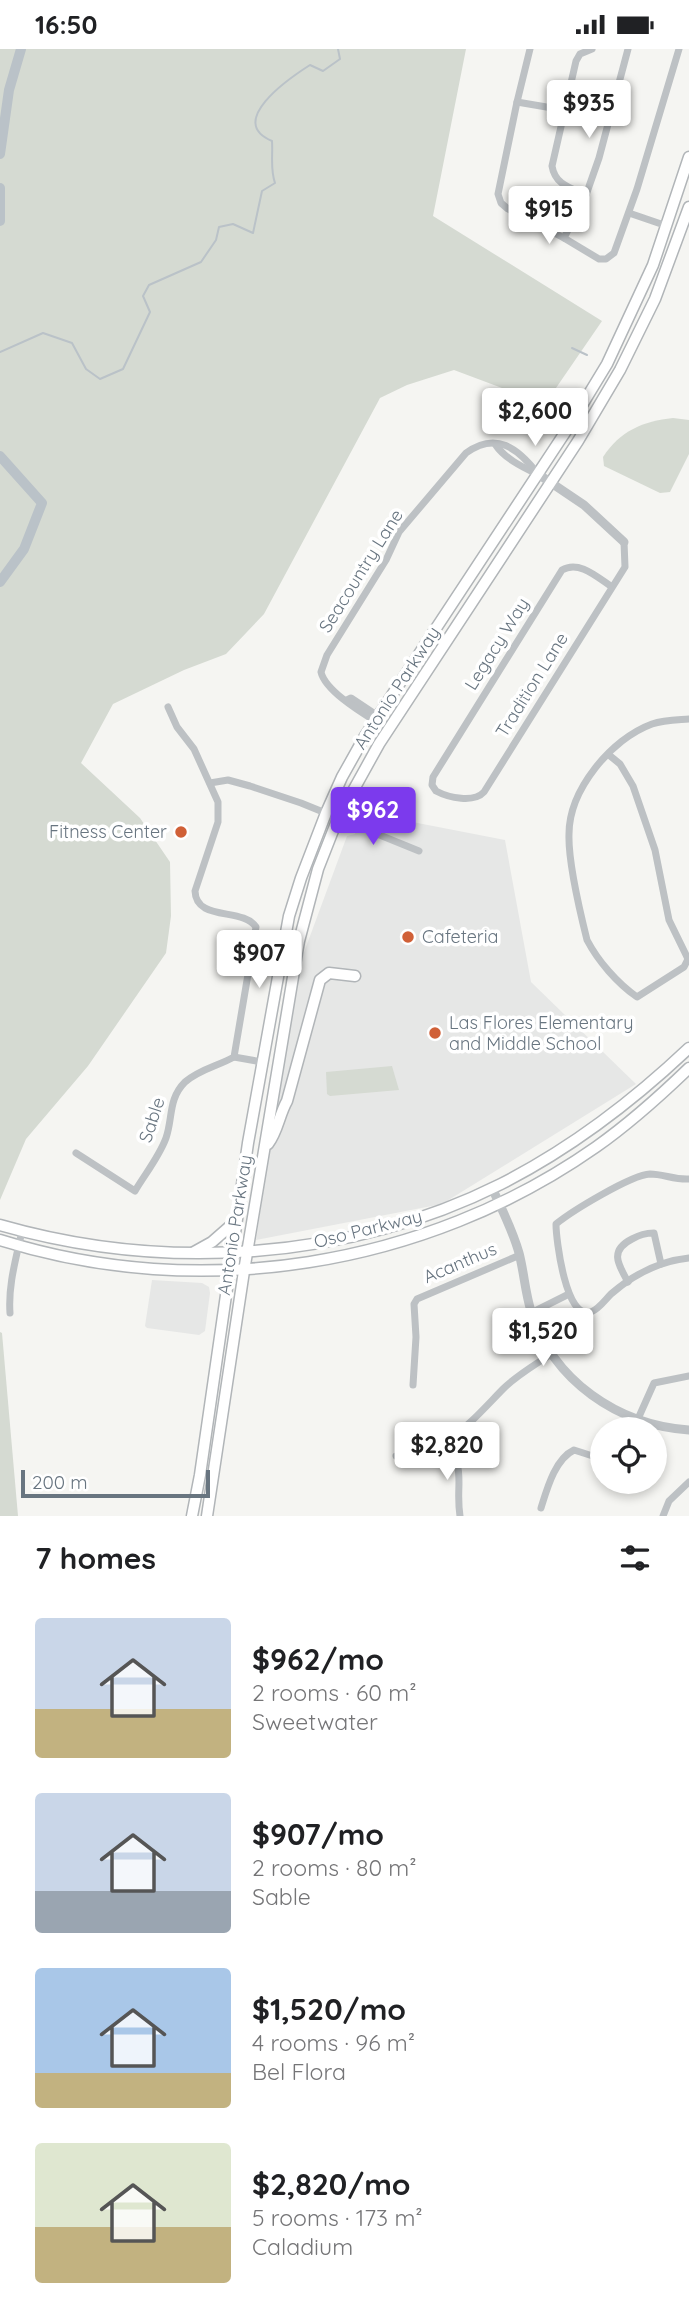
<!DOCTYPE html>
<meta charset="utf-8">
<style>
:root{--surface:#fff;--page:#f2f2f2;--text:#202124;--muted:#757577;--accent:#7c3aed}
body{margin:0;font-family:Quicksand,sans-serif;background:var(--page);color:var(--text);height:100vh;display:flex;flex-direction:column;font-size:26px;white-space:nowrap}
*{box-sizing:border-box;margin:0}
p{font-size:23px;color:var(--muted)}
.icon{flex:none;width:38px;height:38px;fill:none;stroke:currentColor;stroke-width:2;stroke-linecap:round;stroke-linejoin:round}
.map{position:relative;height:1467px;overflow:hidden}
.sheet{display:flex;flex-direction:column;background:var(--surface);flex:1}
.sheet>*{flex:none}
.controls{position:absolute;left:590px;top:1368px;display:grid;gap:14px}
.controls a{display:grid;place-items:center;width:77px;height:77px;border-radius:50%;background:var(--surface);box-shadow:0 4px 10px #0003;font-size:35px}
.scale{position:absolute;left:21px;bottom:18px;width:189px;box-sizing:border-box;padding-left:7px;border:4px solid #687580;border-top:0;font-size:19px;line-height:24px;white-space:nowrap;color:#687580;-webkit-text-stroke:5px #fff;paint-order:stroke}
.price{position:absolute;translate:-50% -60px;padding:0 16px;border-radius:7px;background:#fff;color:#222;font-size:23px;line-height:46px;filter:drop-shadow(0 2px 4px #0008)}
.price::after{content:'';position:absolute;left:50%;top:42px;width:21px;height:16px;margin-left:-10px;background:inherit;clip-path:polygon(0 0,100% 0,50% 100%)}
.price.current{background:var(--accent);color:#fff}
ul{padding:0;list-style:none}
li{display:flex;align-items:center;gap:21px;height:175px;padding:0 35px}
li span{display:grid;place-items:center;flex:none;width:196px;height:140px;border-radius:7px;color:#555}
li>.icon{margin-inline-start:auto}
span .icon{width:84px;height:84px;fill:#fffc;stroke-width:1}
li b{font-size:30px}
h2{display:flex;justify-content:space-between;align-items:center;height:84px;padding:0 35px;font-size:30px}
.status{display:flex;justify-content:space-between;align-items:center;height:49px;padding:0 35px;background:var(--surface);direction:ltr}
.status svg{height:19px;fill:currentColor}
.map>svg:first-child{display:block}
</style>
<div class="status"><b>16:50</b><svg viewBox="0 0 49 12"><path d="M0 12V9h3v3zM5 12V6h3v6zM10 12V3h3v9zM15 12V0h3v12zM26 1h20v11H26zM47 4h2v5h-2z"/></svg></div>
<div class="map">
<svg width="689" height="1467" viewBox="0 0 689 1467">
<rect width="100%" height="100%" fill="#f5f5f2"/>
<g fill="#e6e7e6">
<polygon points="361,763 505,791 531,933 636,1035 442,1155 256,1191 296,925 347,787 355,785"/>
<polygon points="152,1231 202,1234 209,1238 210,1244 205,1282 199,1286 147,1279 145,1277"/>
</g>
<g fill="#d5dad2">
<polygon points="0,0 466,0 433,167 602,272 545,355 454,321 407,336 380,349 264,565 226,605 184,621 113,655 81,714 140,769 170,813 171,867 166,904 88,1017 26,1090 0,1151"/>
<path d="M673,369l16,2v34l-19,38 -10,1 -56,-27 -1,-9c17,-26 40,-36 70,-39z"/>
<polygon points="392,1017 399,1041 330,1047 327,1045 326,1023"/>
<polygon points="0,1283 2,1284 18,1467 0,1467"/>
</g>
<g fill="none" stroke-linecap="round" stroke-linejoin="round">
<g stroke="#bac2c8" stroke-width="2">
<polyline points="572,299 587,306"/>
<path d="M0,303l43,-19 29,10 14,26 14,10 23,-10 27,-57 -7,-16 6,-11 52,-23 15,-22 3,-13 14,-3 20,9 9,-42 13,-8c-5,-14 -2,-27 -3,-42 -46,-19 16,-62 38,-76l13,6 17,-12 -2,-10"/>
</g>
<g stroke="#bac2c8" stroke-width="10">
<polyline points="0,105 9,41 21,0"/>
<polyline points="0,139 0,172"/>
<polyline points="0,407 42,454 24,500 0,533"/>
</g>
<defs>
<g id="primary">
<path d="M268,1095c10,-13 11,-29 19,-43l33,-121 9,-7 26,3"/>
<path d="M0,1176c164,47 347,36 501,-41 69,-35 132,-83 188,-136"/>
<path d="M0,1191c200,63 425,27 596,-93 34,-24 64,-51 93,-79"/>
<polyline points="194,1203 212,1193 236,1172"/>
<polyline points="192,1467 200,1426 248,1094 289,867 301,829 326,764 342,728 365,687 570,376 607,315 653,216 689,108"/>
<polyline points="207,1467 244,1222 299,892 318,820 338,769 379,695 578,392 620,321 655,250 689,158"/>
</g>
</defs>
<use href="#primary" stroke="#b1b5b8" stroke-width="13"/>
<g stroke="#bdc1c4" stroke-width="7">
<polyline points="530,0 517,53 498,145 501,154 508,160 564,189 599,210 606,210 614,204 637,140 679,0"/>
<polyline points="517,53 564,61"/>
<path d="M586,146c-15,-7 -31,-10 -34,-29l24,-105 4,-7 12,-5"/>
<polyline points="629,164 667,177"/>
<polyline points="564,189 586,146 599,109 628,0"/>
<path d="M495,395c9,14 27,23 42,30"/>
<path d="M612,538c-15,-10 -33,-27 -50,-17l-129,207 -1,8 4,6c13,7 38,12 48,1l141,-225 -1,-25"/>
<polyline points="347,651 351,649 378,667"/>
<path d="M375,672c-16,-10 -50,-31 -54,-49l6,-17 59,-95 13,-28 67,-79c30,-22 52,-5 72,21"/>
<path d="M609,706l11,9 13,22 22,64 14,70 19,39 -4,8 -47,30c-20,-14 -39,-36 -50,-57 -7,-28 -19,-78 -18,-106 0,-44 42,-95 83,-110 12,-4 25,-4 37,-5"/>
<polyline points="210,734 228,731 250,737 301,754 419,802"/>
<polyline points="234,1008 262,1013"/>
<path d="M76,1104l59,38c10,-17 24,-34 31,-53 7,-20 2,-39 19,-56 15,-13 33,-16 49,-25l22,-130c-13,-20 -60,-5 -61,-36l23,-69v-20l-24,-53 -17,-22 -9,-20"/>
<path d="M689,1130c-14,1 -26,-5 -39,-5 -19,1 -78,37 -94,50 0,15 10,98 35,88 8,-3 14,-12 20,-18 23,-20 49,-33 78,-36"/>
<path d="M628,1233c-11,-19 -18,-32 4,-43 8,-4 13,-6 22,-6l7,31"/>
<path d="M10,1264c-2,-28 6,-54 12,-82"/>
<polyline points="531,1264 569,1245"/>
<polyline points="413,1336 416,1288 414,1255 417,1250 520,1206"/>
<polyline points="633,1381 654,1334 689,1327"/>
<path d="M446,1391c21,34 9,43 14,76"/>
<path d="M396,1407c57,-10 69,-28 107,-67 14,-14 32,-24 48,-35"/>
<path d="M541,1459c6,-19 14,-49 33,-58l28,9"/>
<polyline points="663,1467 669,1452 689,1433"/>
</g>
<g stroke="#bdc1c4" stroke-width="9">
<polyline points="538,425 584,456 624,493"/>
<path d="M492,1139c10,21 21,43 27,65 5,19 6,39 12,58 22,70 87,114 158,119"/>
</g>
<use href="#primary" stroke="#fff" stroke-width="10"/>
</g>
<g fill="#d06037" stroke="#fff" stroke-width="2.5">
<circle cx="181" cy="783" r="7"/>
<circle cx="408" cy="888" r="7"/>
<circle cx="435" cy="984" r="7"/>
</g>
<g text-anchor="middle" stroke-width="7" stroke-linejoin="round" paint-order="stroke">
<g font-size="18" fill="#687580" stroke="#fff">
<text transform="translate(361 522) rotate(-58)" y="6">Seacountry Lane</text>
<text transform="translate(497 595) rotate(-58)" y="6">Legacy Way</text>
<text transform="translate(532 636) rotate(-58)" y="6">Tradition Lane</text>
<text transform="translate(397 639) rotate(-57)" y="6">Antonio Parkway</text>
<text transform="translate(152 1071) rotate(-72)" y="6">Sable</text>
<text transform="translate(235 1176) rotate(-81)" y="6">Antonio Parkway</text>
<text transform="translate(368 1180) rotate(-14)" y="6">Oso Parkway</text>
<text transform="translate(460 1214) rotate(-23)" y="6">Acanthus</text>
</g>
<g font-size="18" fill="#687580" stroke="#fff" text-anchor="start">
<text x="167" y="789" text-anchor="end">Fitness Center</text>
<text x="422" y="894">Cafeteria</text>
<text x="449" y="980">Las Flores Elementary<tspan x="449" dy="21">and Middle School</tspan></text>
</g>
</g>
</svg>
<div class="controls">
<a><svg class="icon" aria-label="locate" viewBox="0 0 24 24"><circle cx="12" cy="12" r="6"/><path d="M12 2v4M12 18v4M2 12h4M18 12h4"/></svg></a>
</div>
<div class="scale">200 m</div>
<b class="price" style="left:589px;top:91px">$935</b>
<b class="price" style="left:549px;top:197px">$915</b>
<b class="price" style="left:535px;top:399px">$2,600</b>
<b class="price current" style="left:373px;top:798px">$962</b>
<b class="price" style="left:259px;top:941px">$907</b>
<b class="price" style="left:543px;top:1319px">$1,520</b>
<b class="price" style="left:447px;top:1433px">$2,820</b>
</div>
<section class="sheet">
<h2>7 homes<svg class="icon" aria-label="filters" viewBox="0 0 24 24"><path d="M4 7h16M4 17h16"/><circle cx="9" cy="7" r="2"/><circle cx="15" cy="17" r="2"/></svg></h2>
<ul>
<li><span style="background:linear-gradient(#c9d6e8 65%,#c2b280 0)"><svg class="icon" aria-label="home" viewBox="0 0 24 24"><path d="M3 11l9-7 9 7M6 9v11h12V9"/></svg></span><div><b>$962/mo</b><p>2 rooms · 60 m²</p><p>Sweetwater</p></div></li>
<li><span style="background:linear-gradient(#c9d6e8 70%,#9aa5b1 0)"><svg class="icon" aria-label="home" viewBox="0 0 24 24"><path d="M3 11l9-7 9 7M6 9v11h12V9"/></svg></span><div><b>$907/mo</b><p>2 rooms · 80 m²</p><p>Sable</p></div></li>
<li><span style="background:linear-gradient(#a9c7e8 75%,#c2b280 0)"><svg class="icon" aria-label="home" viewBox="0 0 24 24"><path d="M3 11l9-7 9 7M6 9v11h12V9"/></svg></span><div><b>$1,520/mo</b><p>4 rooms · 96 m²</p><p>Bel Flora</p></div></li>
<li><span style="background:linear-gradient(#dfe7d0 60%,#c2b280 0)"><svg class="icon" aria-label="home" viewBox="0 0 24 24"><path d="M3 11l9-7 9 7M6 9v11h12V9"/></svg></span><div><b>$2,820/mo</b><p>5 rooms · 173 m²</p><p>Caladium</p></div></li>
</ul>
</section>
